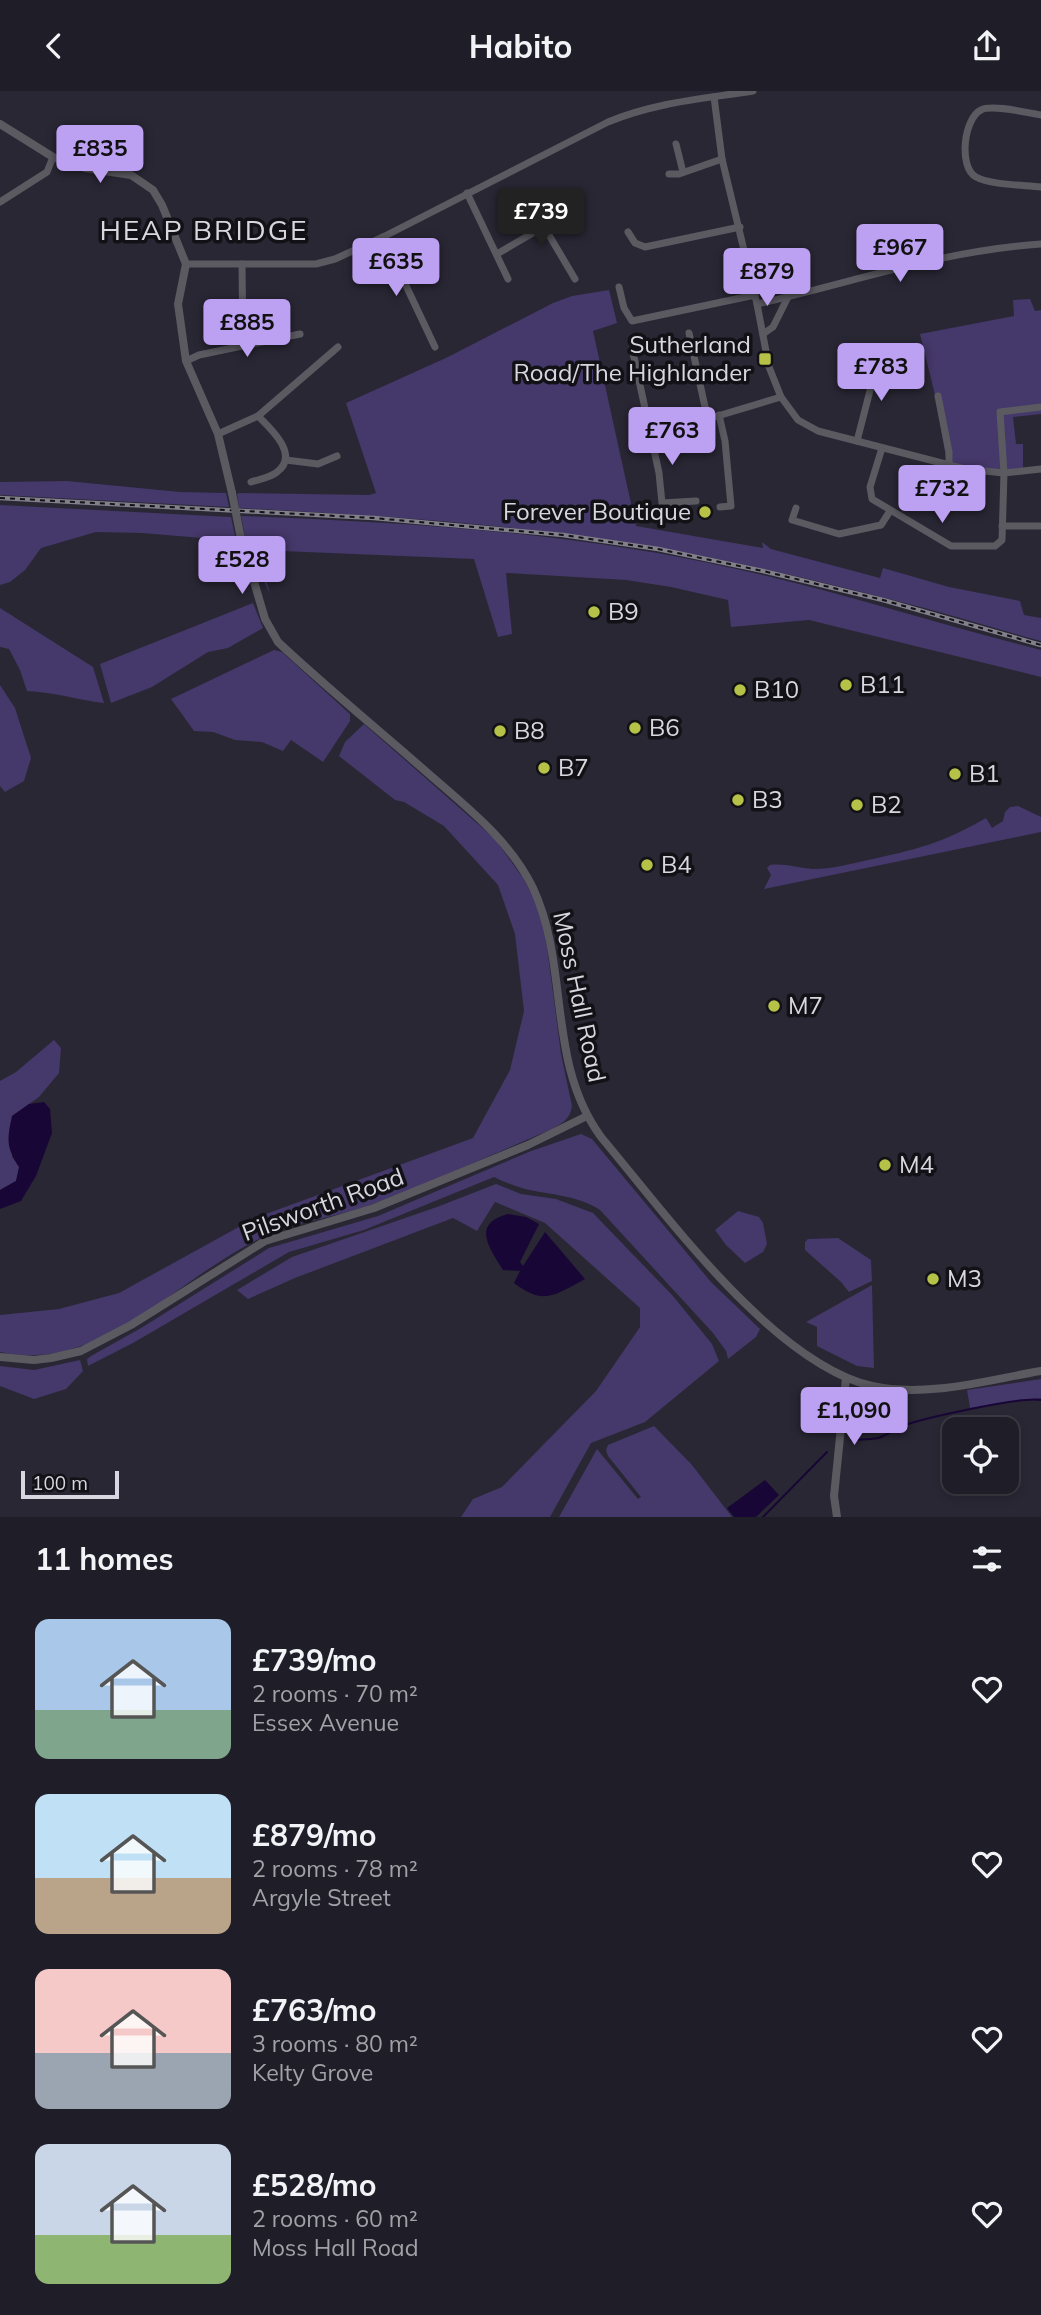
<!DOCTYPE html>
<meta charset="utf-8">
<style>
:root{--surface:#1f1d27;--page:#2c2a33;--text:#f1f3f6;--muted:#a1a2a7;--line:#3c3b44;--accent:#bca0f2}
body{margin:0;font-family:Mulish,sans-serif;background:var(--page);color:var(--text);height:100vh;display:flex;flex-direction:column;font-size:26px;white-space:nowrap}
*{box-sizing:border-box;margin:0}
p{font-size:23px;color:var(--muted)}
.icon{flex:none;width:38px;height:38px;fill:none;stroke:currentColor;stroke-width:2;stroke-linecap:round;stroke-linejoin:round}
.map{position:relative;height:1426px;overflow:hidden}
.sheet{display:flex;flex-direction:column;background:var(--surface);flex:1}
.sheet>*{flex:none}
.fabs{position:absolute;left:942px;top:1326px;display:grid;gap:14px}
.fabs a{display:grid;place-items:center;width:77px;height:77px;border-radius:14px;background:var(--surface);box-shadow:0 4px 10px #0003,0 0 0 2px var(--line);font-size:35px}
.scale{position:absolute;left:21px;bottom:18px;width:98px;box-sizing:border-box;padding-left:7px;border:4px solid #d8d6df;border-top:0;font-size:19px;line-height:24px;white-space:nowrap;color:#d8d6df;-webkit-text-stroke:5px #121116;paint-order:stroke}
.price{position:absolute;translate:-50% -60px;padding:0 16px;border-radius:7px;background:var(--accent);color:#111;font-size:23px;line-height:46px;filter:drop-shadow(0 2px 4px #0008)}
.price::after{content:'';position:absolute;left:50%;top:42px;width:21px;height:16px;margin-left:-10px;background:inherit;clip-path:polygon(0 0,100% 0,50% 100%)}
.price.on{background:#222;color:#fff}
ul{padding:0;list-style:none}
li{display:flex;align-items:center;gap:21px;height:175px;padding:0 35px}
li span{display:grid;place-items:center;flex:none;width:196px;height:140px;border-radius:14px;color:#555}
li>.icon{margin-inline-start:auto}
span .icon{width:84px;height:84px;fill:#fffc;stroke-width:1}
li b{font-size:30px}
h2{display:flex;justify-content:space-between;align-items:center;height:84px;padding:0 35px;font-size:30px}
header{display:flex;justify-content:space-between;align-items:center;height:91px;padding:0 35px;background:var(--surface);font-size:32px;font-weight:700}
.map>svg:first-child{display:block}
</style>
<header><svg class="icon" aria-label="back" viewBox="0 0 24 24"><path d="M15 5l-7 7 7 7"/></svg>Habito<svg class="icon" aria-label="share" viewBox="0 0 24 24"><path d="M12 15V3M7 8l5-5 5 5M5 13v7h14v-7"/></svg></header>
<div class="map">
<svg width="1041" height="1426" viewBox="0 0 1041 1426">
<rect width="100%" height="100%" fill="#292734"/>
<g fill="#45386a">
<path d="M609,199l8,33 -24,8 43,195 127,22 -1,-6 9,7 109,29 3,-10 66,19 71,14 4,14 17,3v23c-49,-13 -98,-29 -148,-41 -87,-22 -175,-43 -264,-57 -129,-20 -259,-28 -390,-35l-2,-14 2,-1 130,2 7,-2 -30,-90 102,-46 105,-54 19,-7z"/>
<polygon points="1030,208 1035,220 1041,219 1041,323 1013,326 1016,353 1023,353 1023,378 986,378 947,372 935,304 920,243 1014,225 1013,209"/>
<polygon points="67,390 180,401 226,402 229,416 0,404 0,391"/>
<polygon points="0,414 231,426 235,445 214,448 142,442 96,441 41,457 25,479 10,491 0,494"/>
<path d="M241,425c157,6 314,15 468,47 112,23 221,59 332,87v27l-232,-57 -78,7 -3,-27 -57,-13 -45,-7 -120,-7 6,61 -14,3 -24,-78 -216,-9 12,44 -23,-48z"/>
<polygon points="253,512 263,537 228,557 208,561 152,596 111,612 100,573"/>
<path d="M0,517l93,59 11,36c-26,-3 -50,-11 -77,-12l-7,-21 -11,-21 -9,-2z"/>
<polygon points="274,559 282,561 350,623 350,630 323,671 291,649 283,660 262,651 235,649 213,641 194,640 171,608"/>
<polygon points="0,594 15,617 31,667 24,690 5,701 0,695"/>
<path d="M364,633l131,115 28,39 10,19 8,22 6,28 14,107 11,52c-2,13 -9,17 -20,23 -58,25 -116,51 -176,74 -34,13 -72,17 -106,31 -89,37 -165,141 -270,118v-37l59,-6 60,-16 136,-75 218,-80 37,-68 14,-59 -9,-77 -17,-49 -54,-59 -40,-24 -9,-2 -56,-44 6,-14z"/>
<path d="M1018,715l23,11v15l-277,57 7,-14 -4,-7 3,-3c14,-2 29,3 43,4 18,0 38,-5 55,-9 47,-10 75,-17 118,-42l6,10 11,-7 2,-9 5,-5z"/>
<polygon points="54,949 61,957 59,982 39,1006 12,1025 12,1066 20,1076 16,1090 0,1099 0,990 16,981"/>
<path d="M581,1043l11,5 119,143 49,47 -4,8 -28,22 -2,-8 -13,-18 -113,-123c-23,-15 -49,-15 -75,-21 -11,-3 -21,-7 -31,-12l-130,53 -75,22 -156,91 -45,23 -1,-7 4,-3 50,-28 128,-80 109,-32 153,-65z"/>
<polygon points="496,1093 521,1103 556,1108 593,1122 673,1205 712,1253 719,1270 645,1331 591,1352 550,1426 461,1426 473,1408 502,1396 596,1300 640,1236 640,1217 545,1132 495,1111 477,1140 453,1127 295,1187 248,1208 237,1199 292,1166 437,1116"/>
<polygon points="738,1120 759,1126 763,1132 767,1153 763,1161 745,1172 726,1154 715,1139"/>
<polygon points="838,1147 871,1169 872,1190 849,1201 841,1191 805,1159 805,1151 808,1148"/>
<polygon points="872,1194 874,1277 857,1275 817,1255 817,1236 806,1231"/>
<polygon points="80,1269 83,1280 66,1298 34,1308 0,1295 0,1275 34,1279"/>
<polygon points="1041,1288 1041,1307 970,1317 967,1299"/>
<polygon points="654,1335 692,1374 732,1426 559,1426 597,1358 638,1408 641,1406 608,1365 606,1359 608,1354"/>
</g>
<g fill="#180636">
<path d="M44,1011l6,7 2,24 -16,43 -15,25 -21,8v-19l16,-9 3,-14c-13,-20 -12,-28 -7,-51l17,-12z"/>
<path d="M508,1123l18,3 13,7 -19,38 3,4 22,-34 40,47c-30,16 -41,27 -71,4l6,-12 -17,-1c-14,-23 -32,-46 5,-56z"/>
<polygon points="765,1389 779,1404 756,1426 734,1426 727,1417"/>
</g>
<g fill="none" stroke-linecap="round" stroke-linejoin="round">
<g stroke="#180636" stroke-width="2">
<path d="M851,1349c8,-1 18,0 27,-2 8,-2 16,-9 24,-12 22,-8 121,-30 139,-26"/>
<polyline points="763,1426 827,1361"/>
</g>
<g stroke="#5b5a61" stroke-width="7">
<polyline points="714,6 722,68 757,213 769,276 781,306 798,329 818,340 965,378 1004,382 1041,378"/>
<path d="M1041,24c-13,-2 -49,-11 -60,-5 -17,8 -23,57 -5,67 14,8 48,8 65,10"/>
<polyline points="676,53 683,81"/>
<polyline points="669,83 679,83 722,68"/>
<polyline points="467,102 508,188"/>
<polyline points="0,111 47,81 53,66"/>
<polyline points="628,141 635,152 645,156 740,136"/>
<polyline points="383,146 435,256"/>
<polyline points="497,163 538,139 546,139 575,188"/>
<path d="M186,173h130l19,-5 48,-22 225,-115c48,-20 95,-23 145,-31"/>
<polyline points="242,173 243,255"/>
<polyline points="619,196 624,217 632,230 755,204"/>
<path d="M757,213c94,-21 187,-54 284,-60"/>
<polyline points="689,242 705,316 711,327"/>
<polyline points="763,243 773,236 788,206"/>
<polyline points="655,250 632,257 659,382 662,412 696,410"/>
<polyline points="186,270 199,264 300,243"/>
<polyline points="938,305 949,361 949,375"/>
<polyline points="719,324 725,350 731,415 720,416"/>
<polyline points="650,338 711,327 781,306"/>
<polyline points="218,343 258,325 338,256"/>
<polyline points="857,350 874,284 874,261 879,260"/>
<polyline points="882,357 870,396 872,408 951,455 995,455 1002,449 1004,382 1000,321 1041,316"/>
<polyline points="286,369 318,373 337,365"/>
<path d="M251,391c8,-3 19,-4 26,-10 23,-17 -6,-43 -19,-56"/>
<polyline points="796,417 792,429 839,443 881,434 890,420"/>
<polyline points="1002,435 1041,435"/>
</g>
<g stroke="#5b5a61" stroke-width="8">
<polyline points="0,33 53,66 85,77 131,84 153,99 162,114 186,173 178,213 186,270 218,343 232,402"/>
<path d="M240,443l25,85 13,23c49,46 102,89 152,133 39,34 80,66 103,113 37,79 13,174 68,249 64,76 172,226 271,249 55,12 115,-6 169,-15"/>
<polyline points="0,1266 34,1269 51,1267 81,1260 131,1234 265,1150 374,1117 528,1054 587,1025"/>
<polyline points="837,1426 834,1405 846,1287"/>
</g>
<defs>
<polyline id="rail" points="0,407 374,427 563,444 658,458 763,480 883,509 1041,554"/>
</defs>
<use href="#rail" stroke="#817f8a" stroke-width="4.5"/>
<use href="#rail" stroke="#121116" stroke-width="2" stroke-dasharray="5" stroke-linecap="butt"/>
<polyline stroke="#5b5a61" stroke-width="8" points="232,402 240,443"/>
</g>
<g fill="#b6c148" stroke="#121116" stroke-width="2.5">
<rect x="758" y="261" width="14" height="14" rx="3.5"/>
<circle cx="705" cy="421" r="7"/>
<circle cx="594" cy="521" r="7"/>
<circle cx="846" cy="594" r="7"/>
<circle cx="740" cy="599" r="7"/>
<circle cx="635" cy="637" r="7"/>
<circle cx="500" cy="640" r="7"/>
<circle cx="544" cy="677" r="7"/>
<circle cx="955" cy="683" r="7"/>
<circle cx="738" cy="709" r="7"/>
<circle cx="857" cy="714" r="7"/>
<circle cx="647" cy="774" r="7"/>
<circle cx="774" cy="915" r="7"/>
<circle cx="885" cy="1074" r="7"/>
<circle cx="933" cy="1188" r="7"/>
</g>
<g text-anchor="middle" stroke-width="7" stroke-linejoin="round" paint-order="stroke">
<g font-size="24" fill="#d8d6df" stroke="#121116" text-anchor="start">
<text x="751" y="262" text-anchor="end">Sutherland<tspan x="751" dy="28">Road/The Highlander</tspan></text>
<text x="691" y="429" text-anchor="end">Forever Boutique</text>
<text x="608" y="529">B9</text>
<text x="860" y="602">B11</text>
<text x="754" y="607">B10</text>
<text x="649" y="645">B6</text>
<text x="514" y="648">B8</text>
<text x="558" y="685">B7</text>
<text x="969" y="691">B1</text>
<text x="752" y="717">B3</text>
<text x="871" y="722">B2</text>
<text x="661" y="782">B4</text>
<text x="788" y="923">M7</text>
<text x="899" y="1082">M4</text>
<text x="947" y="1196">M3</text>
</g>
<g font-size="24" fill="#d8d6df" stroke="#121116">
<text transform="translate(579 906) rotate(78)" y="8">Moss Hall Road</text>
<text transform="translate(323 1114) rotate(-20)" y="8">Pilsworth Road</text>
</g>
<g font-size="28" letter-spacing="2" fill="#d8d6df" stroke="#121116">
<text x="204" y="149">HEAP BRIDGE</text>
</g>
</g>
</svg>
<div class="fabs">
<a><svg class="icon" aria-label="locate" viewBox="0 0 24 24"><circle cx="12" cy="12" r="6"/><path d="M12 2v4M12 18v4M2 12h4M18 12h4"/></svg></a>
</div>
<div class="scale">100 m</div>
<b class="price" style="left:100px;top:94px">£835</b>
<b class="price on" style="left:541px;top:157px">£739</b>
<b class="price" style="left:900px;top:193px">£967</b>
<b class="price" style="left:396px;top:207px">£635</b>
<b class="price" style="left:767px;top:217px">£879</b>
<b class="price" style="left:247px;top:268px">£885</b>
<b class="price" style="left:881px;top:312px">£783</b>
<b class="price" style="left:672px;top:376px">£763</b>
<b class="price" style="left:942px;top:434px">£732</b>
<b class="price" style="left:242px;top:505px">£528</b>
<b class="price" style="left:854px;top:1356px">£1,090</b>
</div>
<section class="sheet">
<h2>11 homes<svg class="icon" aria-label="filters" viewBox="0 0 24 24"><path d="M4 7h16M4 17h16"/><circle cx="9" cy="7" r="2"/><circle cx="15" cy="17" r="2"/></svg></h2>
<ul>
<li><span style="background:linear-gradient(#a9c7e8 65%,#7fa58c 0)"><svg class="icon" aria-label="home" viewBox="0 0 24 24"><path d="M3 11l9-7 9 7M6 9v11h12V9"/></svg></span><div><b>£739/mo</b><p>2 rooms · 70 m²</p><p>Essex Avenue</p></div><svg class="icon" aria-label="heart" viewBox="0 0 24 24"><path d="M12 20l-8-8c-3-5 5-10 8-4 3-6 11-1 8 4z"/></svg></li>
<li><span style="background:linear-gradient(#bfe0f5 60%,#b9a48a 0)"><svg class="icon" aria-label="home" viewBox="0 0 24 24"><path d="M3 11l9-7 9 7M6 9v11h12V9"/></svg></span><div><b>£879/mo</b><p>2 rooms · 78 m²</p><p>Argyle Street</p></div><svg class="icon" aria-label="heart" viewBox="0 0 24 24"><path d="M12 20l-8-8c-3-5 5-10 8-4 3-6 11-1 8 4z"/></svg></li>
<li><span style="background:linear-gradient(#f6c9c9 60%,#9aa5b1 0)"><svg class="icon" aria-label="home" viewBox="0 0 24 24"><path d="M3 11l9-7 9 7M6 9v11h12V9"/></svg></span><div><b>£763/mo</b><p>3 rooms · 80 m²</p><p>Kelty Grove</p></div><svg class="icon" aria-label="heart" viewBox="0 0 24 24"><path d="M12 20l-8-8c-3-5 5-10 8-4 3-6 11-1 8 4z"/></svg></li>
<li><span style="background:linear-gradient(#c9d6e8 65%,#8fb573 0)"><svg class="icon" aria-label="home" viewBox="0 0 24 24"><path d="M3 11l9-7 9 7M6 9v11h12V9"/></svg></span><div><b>£528/mo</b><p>2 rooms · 60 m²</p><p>Moss Hall Road</p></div><svg class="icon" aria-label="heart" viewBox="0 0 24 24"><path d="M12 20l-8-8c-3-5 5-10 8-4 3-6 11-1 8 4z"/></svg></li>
</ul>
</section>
